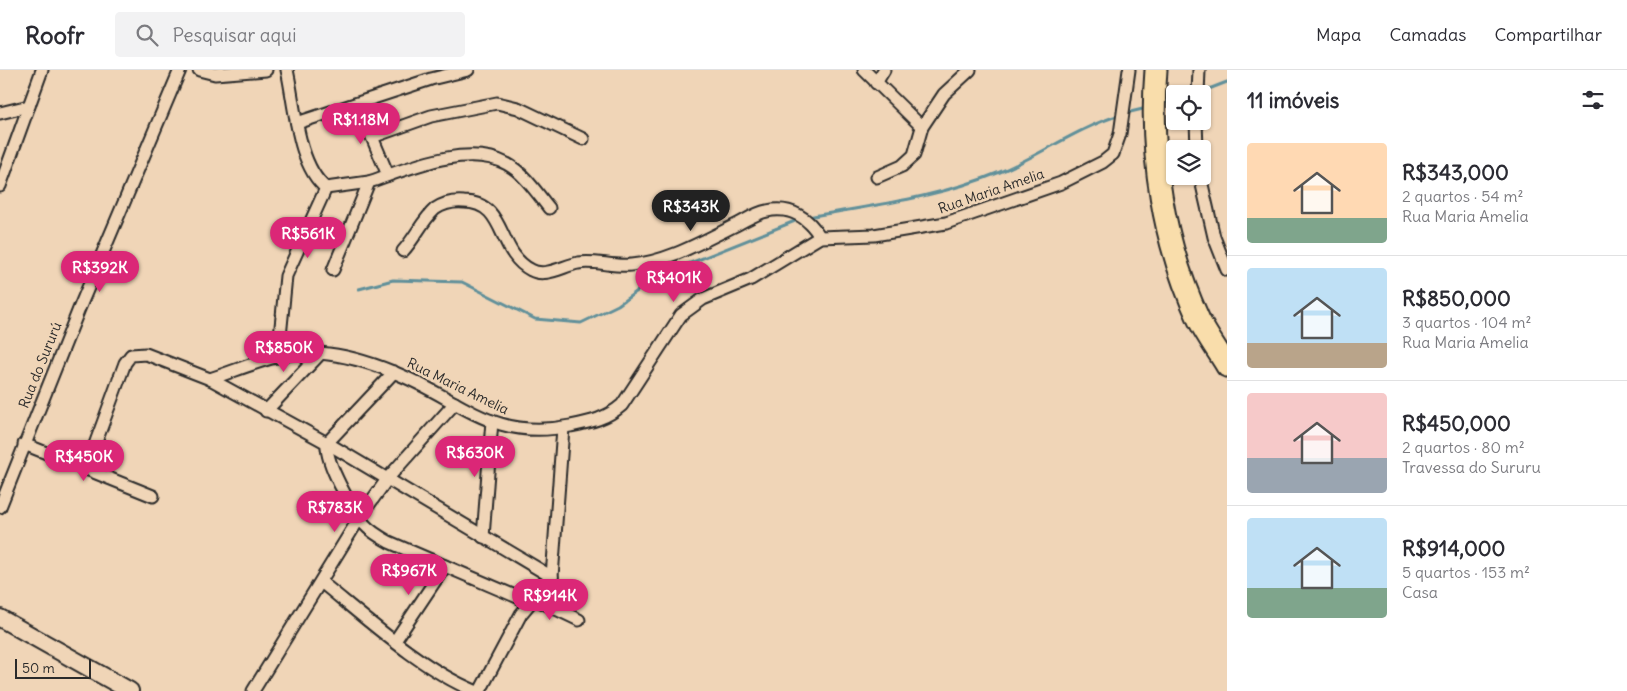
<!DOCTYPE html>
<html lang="pt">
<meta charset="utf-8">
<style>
:root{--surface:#fff;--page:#f2f2f3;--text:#2b2b33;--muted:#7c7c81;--line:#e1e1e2;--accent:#db2777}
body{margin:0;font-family:Delius,sans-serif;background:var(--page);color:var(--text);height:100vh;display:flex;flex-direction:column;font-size:19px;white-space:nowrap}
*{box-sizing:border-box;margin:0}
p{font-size:16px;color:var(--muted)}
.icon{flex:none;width:28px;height:28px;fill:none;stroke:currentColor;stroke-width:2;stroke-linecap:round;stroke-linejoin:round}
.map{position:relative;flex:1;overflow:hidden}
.details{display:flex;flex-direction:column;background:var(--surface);width:400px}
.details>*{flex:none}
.controls{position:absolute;left:1166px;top:15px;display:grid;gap:10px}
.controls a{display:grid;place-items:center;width:45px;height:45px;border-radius:5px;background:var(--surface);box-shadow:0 1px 4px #0004;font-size:25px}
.scale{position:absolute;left:15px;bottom:12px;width:76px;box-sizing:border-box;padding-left:5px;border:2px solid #2b2b2b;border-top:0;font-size:14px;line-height:18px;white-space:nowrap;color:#2b2b2b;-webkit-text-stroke:4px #f0d5b7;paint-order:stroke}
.price{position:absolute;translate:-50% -42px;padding:0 11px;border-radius:18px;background:var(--accent);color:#fff;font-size:16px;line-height:32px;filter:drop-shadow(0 1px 2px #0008)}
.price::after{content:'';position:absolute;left:50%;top:30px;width:15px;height:11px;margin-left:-8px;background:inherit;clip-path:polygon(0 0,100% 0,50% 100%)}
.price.on{background:#222;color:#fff}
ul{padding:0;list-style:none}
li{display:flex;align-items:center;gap:15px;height:125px;padding:0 20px}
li+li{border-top:1px solid var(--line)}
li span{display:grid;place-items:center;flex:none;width:140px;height:100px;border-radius:5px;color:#555}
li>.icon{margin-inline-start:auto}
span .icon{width:60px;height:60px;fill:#fffc;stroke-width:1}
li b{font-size:21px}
h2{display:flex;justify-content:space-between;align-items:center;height:60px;padding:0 20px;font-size:21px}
header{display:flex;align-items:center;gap:30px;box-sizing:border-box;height:70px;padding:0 25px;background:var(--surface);border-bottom:1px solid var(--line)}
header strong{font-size:24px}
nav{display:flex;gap:28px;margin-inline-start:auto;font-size:18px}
.search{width:350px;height:45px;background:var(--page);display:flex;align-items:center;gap:12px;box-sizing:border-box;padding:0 18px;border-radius:5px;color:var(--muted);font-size:19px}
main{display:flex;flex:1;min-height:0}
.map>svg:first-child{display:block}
</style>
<header>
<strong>Roofr</strong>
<div class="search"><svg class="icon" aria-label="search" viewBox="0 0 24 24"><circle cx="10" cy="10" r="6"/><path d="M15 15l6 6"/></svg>Pesquisar aqui</div>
<nav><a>Mapa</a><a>Camadas</a><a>Compartilhar</a></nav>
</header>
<main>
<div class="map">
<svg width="1227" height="621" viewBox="0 0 1227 621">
<rect width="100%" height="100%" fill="#f0d5b7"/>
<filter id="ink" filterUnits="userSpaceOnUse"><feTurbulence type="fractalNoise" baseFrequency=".02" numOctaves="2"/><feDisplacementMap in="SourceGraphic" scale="10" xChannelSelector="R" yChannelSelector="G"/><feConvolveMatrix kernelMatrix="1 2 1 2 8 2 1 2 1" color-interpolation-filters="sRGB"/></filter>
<g filter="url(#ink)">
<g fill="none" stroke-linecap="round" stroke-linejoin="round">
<g stroke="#61909a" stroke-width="3">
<polyline points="1201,22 1227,12"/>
<polyline points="1162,33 1175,30"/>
<polyline points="1126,43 1147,38"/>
<path d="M808,147c67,-12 129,-19 192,-45 41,-17 77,-44 120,-57"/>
<polyline points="359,219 393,210 462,212 535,249 581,253 618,235 658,206 800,149"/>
</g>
<defs>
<g id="street">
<polyline points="199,0 215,4 266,0"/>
<path d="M287,0c8,34 10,95 39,118"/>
<polyline points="864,0 922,57"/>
<polyline points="876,13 884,0"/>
<polyline points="1198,24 1199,0"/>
<polyline points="358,34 388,105"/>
<polyline points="0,43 29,36"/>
<polyline points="1196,51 1197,79"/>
<polyline points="297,53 431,9 468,0"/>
<polyline points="372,67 431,46 497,33 518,38 583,69"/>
<polyline points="1200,106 1214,167 1227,200"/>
<polyline points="877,107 902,96 914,85 922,57 944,24 970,0"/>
<polyline points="0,116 42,0"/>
<path d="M403,181c12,-13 19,-30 32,-42 9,-6 18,-8 29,-7 43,0 32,50 67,68 14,8 32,-4 47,-7 17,-3 35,4 53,2 37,-3 72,-24 105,-40 10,-5 20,-12 31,-14 24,-5 42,7 53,26"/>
<path d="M333,200l36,-88c38,-13 99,-40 138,-18 17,9 30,29 42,44"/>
<polyline points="278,287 286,206 326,118 369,112"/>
<path d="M394,302l-67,71c-2,20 24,64 37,81 7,8 16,13 25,18l140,60"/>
<path d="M210,309c34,-11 73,-30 110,-26 24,2 51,10 73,19 67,26 98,70 177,54 20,-4 36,-7 52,-21l59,-90 22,-16 48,-20 69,-42 54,-2 72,-12 115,-40 42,-21 10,-8 7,-20 9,-64"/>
<polyline points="266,341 321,283"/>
<polyline points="24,374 153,426"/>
<polyline points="86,399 125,293 131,285 146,284 210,309 327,373 552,507"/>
<polyline points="0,437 79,239 180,0"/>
<polyline points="483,467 492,351"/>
<polyline points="552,507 563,358"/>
<path d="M321,512c46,37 100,87 154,109"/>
<polyline points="533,528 579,550"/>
<polyline points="395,571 445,496"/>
<polyline points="253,621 360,447 388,408 455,333"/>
<polyline points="480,621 521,544 552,507"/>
</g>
<polyline id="secondary" points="0,548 130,621"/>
<path id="highway" d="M1156,0c-7,85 7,172 43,250 8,16 19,31 28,46"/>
</defs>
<use href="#street" stroke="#2b2b2b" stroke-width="15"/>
<use href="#secondary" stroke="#2b2b2b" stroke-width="20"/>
<use href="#highway" stroke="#2b2b2b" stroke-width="25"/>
<use href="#street" stroke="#f0d5b7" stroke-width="11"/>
<use href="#secondary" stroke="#f0d5b7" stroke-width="16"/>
<use href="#highway" stroke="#f9ddab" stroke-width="21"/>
</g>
</g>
<g text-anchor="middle" stroke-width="5" stroke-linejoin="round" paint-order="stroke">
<g font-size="14" fill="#2b2b2b" stroke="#f0d5b7">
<text transform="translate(991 121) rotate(-19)" y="5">Rua Maria Amelia</text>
<text transform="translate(40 295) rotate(-68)" y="5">Rua do Sururú</text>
<text transform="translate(458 316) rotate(26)" y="5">Rua Maria Amelia</text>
</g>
</g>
</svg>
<div class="controls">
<a><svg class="icon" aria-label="locate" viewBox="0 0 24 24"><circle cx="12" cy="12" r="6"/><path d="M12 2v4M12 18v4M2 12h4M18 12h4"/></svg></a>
<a><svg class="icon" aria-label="layers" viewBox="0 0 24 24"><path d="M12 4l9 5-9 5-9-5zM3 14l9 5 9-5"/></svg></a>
</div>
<div class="scale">50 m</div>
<b class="price" style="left:361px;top:75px">R$1.18M</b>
<b class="price on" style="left:691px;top:162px">R$343K</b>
<b class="price" style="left:308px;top:189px">R$561K</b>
<b class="price" style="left:100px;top:223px">R$392K</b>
<b class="price" style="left:674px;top:233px">R$401K</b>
<b class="price" style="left:284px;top:303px">R$850K</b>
<b class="price" style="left:475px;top:408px">R$630K</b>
<b class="price" style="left:84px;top:412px">R$450K</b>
<b class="price" style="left:335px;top:463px">R$783K</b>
<b class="price" style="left:409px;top:526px">R$967K</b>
<b class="price" style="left:550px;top:551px">R$914K</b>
</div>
<section class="details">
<h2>11 imóveis<svg class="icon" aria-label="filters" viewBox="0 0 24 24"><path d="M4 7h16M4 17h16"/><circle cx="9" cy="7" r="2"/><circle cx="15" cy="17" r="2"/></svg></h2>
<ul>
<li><span style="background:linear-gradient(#ffd9b3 75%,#7fa58c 0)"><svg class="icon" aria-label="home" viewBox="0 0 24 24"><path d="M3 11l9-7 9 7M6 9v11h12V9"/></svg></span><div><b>R$343,000</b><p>2 quartos · 54 m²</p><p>Rua Maria Amelia</p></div></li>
<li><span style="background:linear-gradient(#bfe0f5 75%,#b9a48a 0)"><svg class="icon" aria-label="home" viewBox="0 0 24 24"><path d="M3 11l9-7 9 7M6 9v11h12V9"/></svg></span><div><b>R$850,000</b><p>3 quartos · 104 m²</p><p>Rua Maria Amelia</p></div></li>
<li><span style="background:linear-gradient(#f6c9c9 65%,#9aa5b1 0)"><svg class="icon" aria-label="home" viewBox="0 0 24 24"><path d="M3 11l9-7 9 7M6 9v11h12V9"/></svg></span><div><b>R$450,000</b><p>2 quartos · 80 m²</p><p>Travessa do Sururu</p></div></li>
<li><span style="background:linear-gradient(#bfe0f5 70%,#7fa58c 0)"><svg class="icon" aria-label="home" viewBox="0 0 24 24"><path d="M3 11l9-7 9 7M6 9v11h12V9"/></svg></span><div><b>R$914,000</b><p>5 quartos · 153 m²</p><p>Casa</p></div></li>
</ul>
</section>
</main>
